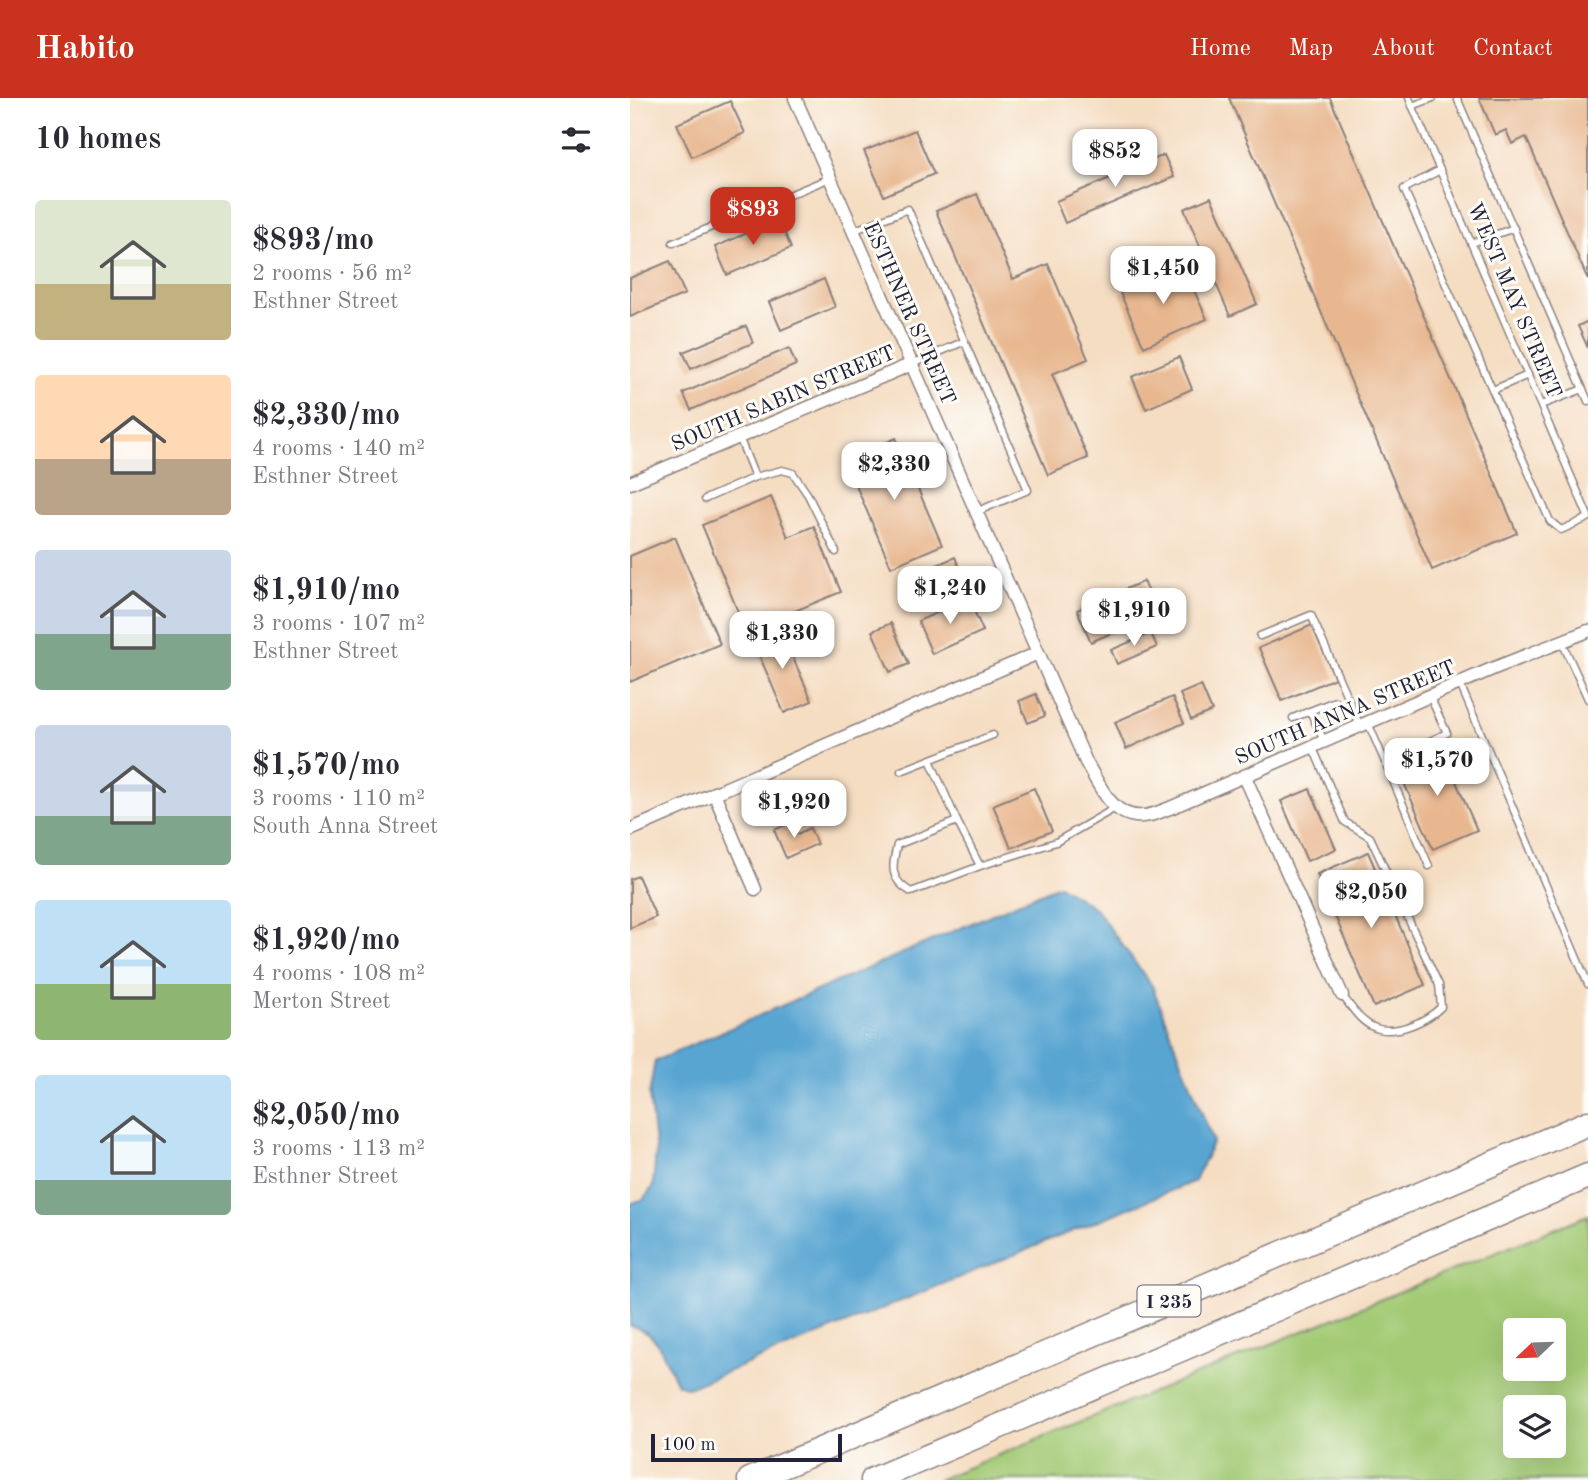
<!DOCTYPE html>
<meta charset="utf-8">
<style>
:root{--surface:#fff;--page:#f2f2f3;--text:#2b2b33;--muted:#7c7c81;--accent:#c8321e}
body{margin:0;font-family:"Old Standard TT",serif;background:var(--page);color:var(--text);height:100vh;display:flex;flex-direction:column;font-size:26px;white-space:nowrap}
*{box-sizing:border-box;margin:0}
p{font-size:23px;color:var(--muted)}
.icon{flex:none;width:38px;height:38px;fill:none;stroke:currentColor;stroke-width:2;stroke-linecap:round;stroke-linejoin:round}
.map{position:relative;flex:1;overflow:hidden}
.details{display:flex;flex-direction:column;background:var(--surface);width:630px}
.details>*{flex:none}
.needle{width:46px;rotate:247deg}
.tools{position:absolute;left:873px;top:1220px;display:grid;gap:14px}
.tools a{display:grid;place-items:center;width:63px;height:63px;border-radius:7px;background:var(--surface);box-shadow:0 7px 28px #0002;font-size:35px}
.scale{position:absolute;left:21px;bottom:18px;width:191px;box-sizing:border-box;padding-left:7px;border:4px solid #22223b;border-top:0;font-size:19px;line-height:24px;white-space:nowrap;color:#22223b;-webkit-text-stroke:5px #fdfcf7;paint-order:stroke}
.price{position:absolute;translate:-50% -60px;padding:0 16px;border-radius:14px;background:#fff;color:#222;font-size:23px;line-height:46px;filter:drop-shadow(0 2px 4px #0008)}
.price::after{content:'';position:absolute;left:50%;top:42px;width:21px;height:16px;margin-left:-10px;background:inherit;clip-path:polygon(0 0,100% 0,50% 100%)}
.price.on{background:var(--accent);color:#fff}
ul{padding:0;list-style:none}
li{display:flex;align-items:center;gap:21px;height:175px;padding:0 35px}
li span{display:grid;place-items:center;flex:none;width:196px;height:140px;border-radius:7px;color:#555}
li>.icon{margin-inline-start:auto}
span .icon{width:84px;height:84px;fill:#fffc;stroke-width:1}
li b{font-size:30px}
h2{display:flex;justify-content:space-between;align-items:center;height:84px;padding:0 35px;font-size:30px}
header{display:flex;align-items:center;gap:42px;box-sizing:border-box;height:98px;padding:0 35px;background:var(--accent);color:#fff}
header strong{font-size:33px}
nav{display:flex;gap:38px;margin-inline-start:auto;font-size:24px}
main{display:flex;flex:1;min-height:0}
.map>svg:first-child{display:block}
</style>
<header>
<strong>Habito</strong>
<nav><a>Home</a><a>Map</a><a>About</a><a>Contact</a></nav>
</header>
<main>
<section class="details">
<h2>10 homes<svg class="icon" aria-label="filters" viewBox="0 0 24 24"><path d="M4 7h16M4 17h16"/><circle cx="9" cy="7" r="2"/><circle cx="15" cy="17" r="2"/></svg></h2>
<ul>
<li><span style="background:linear-gradient(#dfe7d0 60%,#c2b280 0)"><svg class="icon" aria-label="home" viewBox="0 0 24 24"><path d="M3 11l9-7 9 7M6 9v11h12V9"/></svg></span><div><b>$893/mo</b><p>2 rooms · 56 m²</p><p>Esthner Street</p></div></li>
<li><span style="background:linear-gradient(#ffd9b3 60%,#b9a48a 0)"><svg class="icon" aria-label="home" viewBox="0 0 24 24"><path d="M3 11l9-7 9 7M6 9v11h12V9"/></svg></span><div><b>$2,330/mo</b><p>4 rooms · 140 m²</p><p>Esthner Street</p></div></li>
<li><span style="background:linear-gradient(#c9d6e8 60%,#7fa58c 0)"><svg class="icon" aria-label="home" viewBox="0 0 24 24"><path d="M3 11l9-7 9 7M6 9v11h12V9"/></svg></span><div><b>$1,910/mo</b><p>3 rooms · 107 m²</p><p>Esthner Street</p></div></li>
<li><span style="background:linear-gradient(#c9d6e8 65%,#7fa58c 0)"><svg class="icon" aria-label="home" viewBox="0 0 24 24"><path d="M3 11l9-7 9 7M6 9v11h12V9"/></svg></span><div><b>$1,570/mo</b><p>3 rooms · 110 m²</p><p>South Anna Street</p></div></li>
<li><span style="background:linear-gradient(#bfe0f5 60%,#8fb573 0)"><svg class="icon" aria-label="home" viewBox="0 0 24 24"><path d="M3 11l9-7 9 7M6 9v11h12V9"/></svg></span><div><b>$1,920/mo</b><p>4 rooms · 108 m²</p><p>Merton Street</p></div></li>
<li><span style="background:linear-gradient(#bfe0f5 75%,#7fa58c 0)"><svg class="icon" aria-label="home" viewBox="0 0 24 24"><path d="M3 11l9-7 9 7M6 9v11h12V9"/></svg></span><div><b>$2,050/mo</b><p>3 rooms · 113 m²</p><p>Esthner Street</p></div></li>
</ul>
</section>
<div class="map">
<svg width="958" height="1382" viewBox="0 0 958 1382">
<rect width="100%" height="100%" fill="#fdfcf7"/>
<filter id="ink" filterUnits="userSpaceOnUse"><feTurbulence type="fractalNoise" baseFrequency=".0143" numOctaves="2"/><feDisplacementMap in="SourceGraphic" scale="14" xChannelSelector="R" yChannelSelector="G"/><feConvolveMatrix kernelMatrix="1 2 1 2 8 2 1 2 1" color-interpolation-filters="sRGB"/></filter>
<filter id="wash" filterUnits="userSpaceOnUse"><feTurbulence type="fractalNoise" baseFrequency=".00686" numOctaves="4" result="noise"/><feDisplacementMap in="SourceGraphic" scale="28" xChannelSelector="R" yChannelSelector="G"/><feGaussianBlur stdDeviation="1.57" result="paint"/><feColorMatrix in="noise" values="0 0 0 0 0 0 0 0 0 0 0 0 0 0 0 0 0 1.4 0 .05"/><feComposite in="paint" operator="in"/></filter>
<g filter="url(#wash)">
<rect width="100%" height="100%" fill="#f5ddc2"/>
<path fill="#a3ca75" stroke="#627658" stroke-width="2" fill-rule="evenodd" d="M958,1117v265h-651zM886,1232h38v38h-38zM886,1309h38v39h-38z"/>
<path fill="#59a5d2" stroke="#3e6486" stroke-width="2" d="M429,787l36,23 57,78 61,155 -18,40 -507,207 -11,-4c-13,-24 -16,-52 -47,-58v-122l14,-5 9,-13 3,-34 -7,-57 6,-34z"/>
<g id="blocks">
<g fill="#e8b78f">
<polygon points="599,0 700,0 887,435 802,472"/>
<polygon points="849,0 958,0 958,182 896,39 882,46 876,32 865,37"/>
<polygon points="100,3 115,35 62,59 47,26"/>
<polygon points="285,32 304,76 254,98 234,53"/>
<polygon points="534,57 544,79 435,125 426,103"/>
<polygon points="347,96 383,181 418,166 458,261 422,276 458,360 418,377 306,113"/>
<polygon points="581,99 627,206 600,218 554,111"/>
<polygon points="149,121 161,150 97,177 85,149"/>
<polygon points="40,163 55,196 0,219 0,180"/>
<polygon points="553,168 577,221 514,249 490,195"/>
<polygon points="194,181 205,209 151,232 139,204"/>
<polygon points="958,223 958,250 948,228"/>
<polygon points="116,228 123,245 61,271 53,254"/>
<polygon points="159,250 166,267 61,312 53,295"/>
<polygon points="549,259 562,291 516,311 502,279"/>
<polygon points="266,340 312,447 261,469 215,362"/>
<polygon points="141,399 158,439 184,428 211,494 116,533 72,427"/>
<polygon points="45,439 90,546 0,584 0,458"/>
<polygon points="325,459 334,481 279,505 270,483"/>
<polygon points="514,483 528,515 461,544 447,512"/>
<polygon points="339,501 353,533 302,556 288,523"/>
<polygon points="261,525 279,566 260,574 242,533"/>
<polygon points="682,527 705,580 652,603 629,550"/>
<polygon points="150,530 182,603 154,615 123,543"/>
<polygon points="521,535 527,549 487,566 481,552"/>
<polygon points="571,587 582,613 561,622 550,596"/>
<polygon points="406,596 415,618 398,625 389,603"/>
<polygon points="542,599 554,625 496,651 485,624"/>
<polygon points="811,649 847,732 803,751 767,669"/>
<polygon points="404,690 422,733 381,750 363,707"/>
<polygon points="680,691 706,751 677,763 651,703"/>
<polygon points="160,725 165,737 180,730 187,746 156,760 144,732"/>
<polygon points="738,754 795,887 744,909 687,776"/>
<polygon points="8,778 26,819 0,830 0,781"/>
</g>
</g>
</g>
<g filter="url(#ink)">
<use href="#blocks" fill-opacity="0" stroke="#8c807e" stroke-width="2"/>
<g fill="none" stroke-linecap="round" stroke-linejoin="round">
<defs>
<g id="lane">
<polyline points="779,0 958,418"/>
<polyline points="827,0 958,303"/>
<polyline points="782,8 803,0"/>
<polyline points="810,72 774,91 920,423 931,432 958,420"/>
<polyline points="223,133 278,111 398,392 346,414"/>
<polyline points="43,145 200,80"/>
<polyline points="842,145 884,130"/>
<polyline points="282,266 335,243"/>
<polyline points="863,292 898,277"/>
<polyline points="911,307 953,291"/>
<polyline points="125,379 152,372 163,375 178,397 206,454"/>
<polyline points="75,401 125,379 109,339"/>
<polyline points="630,538 681,517 730,628"/>
<polyline points="932,544 958,601"/>
<polyline points="830,586 958,886"/>
<polyline points="680,613 705,603"/>
<polyline points="663,620 680,613 694,643"/>
<polyline points="738,625 755,664 817,635 800,599"/>
<path d="M683,650l32,74 25,15 69,148 2,22c-13,13 -42,27 -62,22 -17,-4 -27,-21 -37,-34"/>
<polyline points="300,662 327,723"/>
<polyline points="755,664 799,768"/>
<polyline points="271,673 363,637"/>
<path d="M350,768l-23,-45 -60,24c-5,22 -8,34 14,47l69,-26 76,-24 61,-35"/>
</g>
<g id="street">
<path d="M165,0l291,664c13,22 26,57 57,54 9,0 19,-5 27,-8l322,-139 96,-38"/>
<polyline points="0,385 282,266"/>
<polyline points="615,679 712,897"/>
<polyline points="84,695 125,791"/>
<polyline points="0,732 408,555"/>
</g>
<g id="highway">
<polyline points="120,1382 958,1025"/>
<polyline points="243,1382 958,1078"/>
</g>
</defs>
<use href="#lane" stroke="#8c807e" stroke-width="9"/>
<use href="#street" stroke="#8c807e" stroke-width="15"/>
<use href="#highway" stroke="#8c807e" stroke-width="27"/>
<use href="#lane" stroke="#fff" stroke-width="6"/>
<use href="#street" stroke="#fff" stroke-width="12"/>
<use href="#highway" stroke="#fff" stroke-width="24"/>
</g>
</g>
<g text-anchor="middle" stroke-width="6" stroke-linejoin="round" paint-order="stroke">
<rect fill="#fdfcf7" stroke="#646373" stroke-width="2" x="507.5" y="1187.5" width="63" height="31" rx="5"/>
<g font-size="19" font-weight="bold" fill="#22223b">
<text x="539" y="1210">I 235</text>
</g>
<g font-size="21" fill="#22223b" stroke="#fdfcf7">
<text transform="translate(885 202) rotate(67)" y="7">WEST MAY STREET</text>
<text transform="translate(280 215) rotate(66)" y="7">ESTHNER STREET</text>
<text transform="translate(153 300) rotate(-23)" y="7">SOUTH SABIN STREET</text>
<text transform="translate(715 614) rotate(-23)" y="7">SOUTH ANNA STREET</text>
</g>
</g>
</svg>
<div class="tools">
<a><svg class="needle" viewBox="-14 -14 28 28"><path d="M0-13l5 13h-10z" fill="#e53935"/><path d="M0 13l5-13h-10z" fill="#7c7c81"/></svg></a>
<a><svg class="icon" aria-label="layers" viewBox="0 0 24 24"><path d="M12 4l9 5-9 5-9-5zM3 14l9 5 9-5"/></svg></a>
</div>
<div class="scale">100 m</div>
<b class="price" style="left:485px;top:91px">$852</b>
<b class="price on" style="left:123px;top:149px">$893</b>
<b class="price" style="left:533px;top:208px">$1,450</b>
<b class="price" style="left:264px;top:404px">$2,330</b>
<b class="price" style="left:320px;top:528px">$1,240</b>
<b class="price" style="left:504px;top:550px">$1,910</b>
<b class="price" style="left:152px;top:573px">$1,330</b>
<b class="price" style="left:807px;top:700px">$1,570</b>
<b class="price" style="left:164px;top:742px">$1,920</b>
<b class="price" style="left:741px;top:832px">$2,050</b>
</div>
</main>
